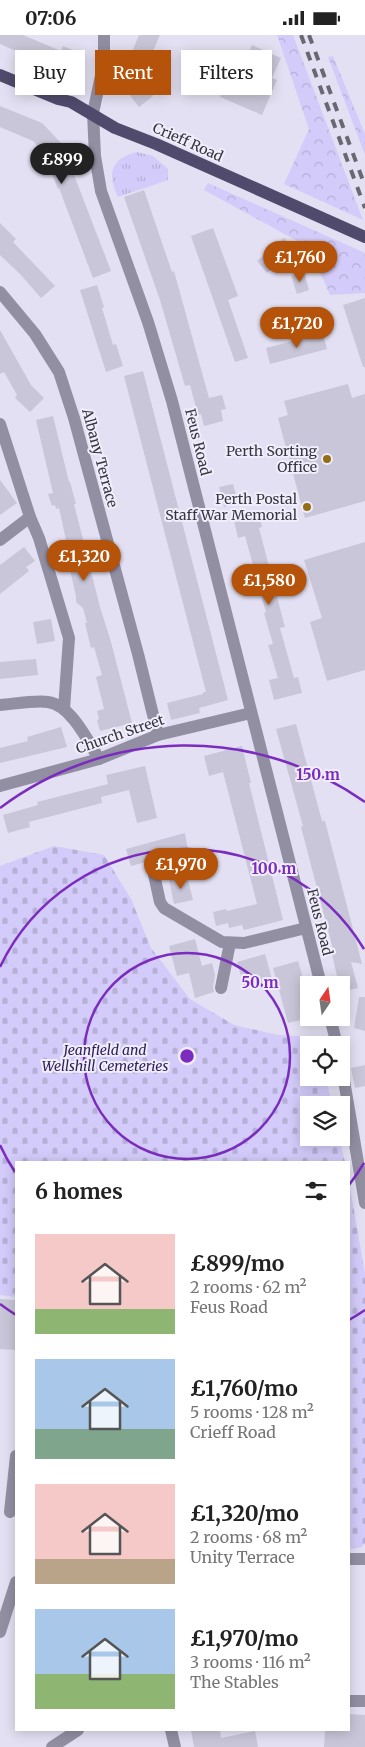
<!DOCTYPE html>
<meta charset="utf-8">
<style>
:root{--surface:#fff;--page:#f2f2f2;--text:#222;--muted:#767676;--accent:#b45309}
body{margin:0;font-family:Merriweather,serif;background:var(--page);color:var(--text);height:100vh;display:flex;flex-direction:column;font-size:19px;white-space:nowrap}
*{box-sizing:border-box;margin:0}
p{font-size:16px;color:var(--muted)}
.icon{flex:none;width:28px;height:28px;fill:none;stroke:currentColor;stroke-width:2;stroke-linecap:round;stroke-linejoin:round}
.map{position:relative;flex:1;overflow:hidden}
.side{position:absolute;left:15px;top:1126px;width:335px;height:570px;display:flex;flex-direction:column;background:var(--surface);border-radius:0px;box-shadow:0 2px 12px #0003}
.side>*{flex:none}
.top-card{position:absolute;left:15px;top:15px;width:335px;height:45px;display:flex;gap:10px}
.needle{width:32px;rotate:13deg}
.fabs{position:absolute;left:300px;top:941px;display:grid;gap:10px}
.fabs a{display:grid;place-items:center;width:50px;height:50px;border-radius:0px;background:var(--surface);box-shadow:0 2px 12px #0003;font-size:25px}
.price{position:absolute;translate:-50% -42px;padding:0 11px;border-radius:18px;background:var(--accent);color:#fff;font-size:16px;line-height:32px;filter:drop-shadow(0 1px 2px #0008)}
.price::after{content:'';position:absolute;left:50%;top:30px;width:15px;height:11px;margin-left:-8px;background:inherit;clip-path:polygon(0 0,100% 0,50% 100%)}
.price.on{background:#222;color:#fff}
ul{padding:0;list-style:none}
li{display:flex;align-items:center;gap:15px;height:125px;padding:0 20px}
li span{display:grid;place-items:center;flex:none;width:140px;height:100px;border-radius:0px;color:#555}
li>.icon{margin-inline-start:auto}
span .icon{width:60px;height:60px;fill:#fffc;stroke-width:1}
li b{font-size:21px}
h2{display:flex;justify-content:space-between;align-items:center;height:60px;padding:0 20px;font-size:21px}
.chip{padding:0 18px;border-radius:0px;background:var(--surface);box-shadow:0 2px 12px #0003;font-size:18px;line-height:45px}
.chip.on{background:var(--accent);color:#fff}
.status{display:flex;justify-content:space-between;align-items:center;height:35px;padding:0 25px;background:var(--surface);direction:ltr}
.status svg{height:14px;fill:currentColor}
.map>svg:first-child{display:block}
</style>
<div class="status"><b>07:06</b><svg viewBox="0 0 49 12"><path d="M0 12V9h3v3zM5 12V6h3v6zM10 12V3h3v9zM15 12V0h3v12zM26 1h20v11H26zM47 4h2v5h-2z"/></svg></div>
<div class="map">
<svg width="365" height="1712" viewBox="0 0 365 1712">
<defs>
<pattern id="grass-tufts" width="24" height="20" patternUnits="userSpaceOnUse" patternTransform="scale(1.25)"><rect width="24" height="20" fill="#d3cbf9"/><path d="M3 7l-1-3M5 7V3M7 7l1-3M15 17l-1-3M17 17v-4M19 17l1-3" fill="none" stroke="#b6afd6"/></pattern>
<pattern id="forest-crowns" width="20" height="18" patternUnits="userSpaceOnUse" patternTransform="scale(1.25)"><rect width="20" height="18" fill="#d3cbf9"/><path d="M2 6a3 3 0 1 1 6 0M12 15a3 3 0 1 1 6 0" fill="none" stroke="#b6afd6"/></pattern>
<pattern id="cemetery-stones" width="16" height="16" patternUnits="userSpaceOnUse" patternTransform="scale(1.25)"><rect width="16" height="16" fill="#d3cbf9"/><path d="M2 7V4a2 2 0 0 1 4 0v3zM10 15v-3a2 2 0 0 1 4 0v3z" fill="#b6afd6"/></pattern>
</defs>
<rect width="100%" height="100%" fill="#e3e0f3"/>
<path fill="url(#grass-tufts)" d="M137,117l16,4 15,13v11l-50,17c-11,-24 -8,-38 19,-45z"/>
<g fill="url(#forest-crowns)">
<polygon points="277,0 293,0 363,185 284,149 309,94"/>
<polygon points="333,21 365,99 365,120 328,22"/>
<polygon points="208,148 365,218 365,258 330,260 310,213 204,155"/>
</g>
<g fill="url(#cemetery-stones)">
<polygon points="54,811 104,820 131,864 151,913 190,964 234,990 278,1000 317,1002 319,1010 309,1010 309,1042 326,1043 332,1070 309,1070 309,1102 339,1103 345,1127 16,1128 16,1262 0,1260 0,831"/>
<polygon points="349,1147 365,1239 365,1508 362,1512 349,1514"/>
</g>
<g fill="#c8c6d8">
<polygon points="0,0 23,0 61,16 63,11 75,16 65,38 0,9"/>
<polygon points="139,0 160,0 140,46 153,61 139,72 118,45 138,27 129,24"/>
<polygon points="252,10 281,23 272,43 277,45 262,80 220,62 235,28 243,31"/>
<polygon points="0,71 42,88 62,109 111,236 93,243 59,153 58,154 48,130 53,128 33,106 0,92"/>
<polygon points="144,155 172,237 174,236 209,363 222,360 226,374 221,375 223,386 204,391 201,379 198,380 190,350 185,351 160,265 124,162"/>
<polygon points="0,188 16,204 13,207 55,251 41,263 21,240 0,220"/>
<polygon points="213,193 238,261 228,265 248,323 235,327 191,201"/>
<polygon points="284,203 294,214 267,238 257,226"/>
<polygon points="304,237 309,255 297,259 291,241"/>
<polygon points="97,250 104,272 102,273 113,310 116,309 123,331 106,337 80,255"/>
<polygon points="365,263 365,332 363,332 343,270"/>
<polygon points="0,295 31,350 44,363 30,377 15,363 17,360 4,337 0,339"/>
<polygon points="323,298 327,314 270,329 266,313"/>
<polygon points="143,336 228,665 199,673 200,678 171,685 167,668 203,659 203,657 206,657 124,341"/>
<polygon points="348,349 352,363 365,359 365,466 305,483 278,383 288,380 284,366"/>
<polygon points="53,381 69,447 70,447 76,469 74,469 100,572 111,607 132,688 100,696 97,685 99,684 97,676 104,674 96,642 102,640 94,612 91,613 85,588 87,588 83,573 76,567 76,561 68,526 70,526 66,505 59,473 56,474 55,470 52,471 48,459 53,458 36,385"/>
<polygon points="0,445 17,468 0,480"/>
<polygon points="233,449 238,468 224,472 219,452"/>
<polygon points="249,477 249,480 258,478 262,492 259,493 271,539 274,538 280,561 277,562 285,592 280,593 294,643 298,642 302,658 274,665 269,645 278,643 268,610 273,609 264,578 266,577 245,501 238,503 233,481"/>
<polygon points="365,507 365,635 327,646 310,587 322,583 304,525"/>
<polygon points="24,512 35,526 26,532 29,536 0,559 0,530"/>
<polygon points="51,584 55,606 37,609 33,587"/>
<polygon points="36,624 38,640 0,644 0,627"/>
<polygon points="296,689 322,786 325,786 362,929 351,927 358,953 341,957 341,950 339,950 332,919 334,918 301,792 303,791 276,694"/>
<polygon points="61,692 67,712 0,728 0,713 28,706 27,702"/>
<polygon points="242,711 251,748 249,748 283,885 244,895 242,890 229,893 228,888 216,891 213,877 226,874 227,876 257,869 223,737 209,741 204,721"/>
<polygon points="145,731 157,783 137,788 129,755 101,762 102,768 29,787 30,792 8,798 3,780 38,770 37,767 108,749 106,740"/>
<polygon points="185,798 188,816 154,823 154,825 131,831 126,814"/>
<polygon points="187,841 193,865 174,869 169,845"/>
<polygon points="195,904 202,931 212,928 215,940 213,952 214,957 195,963 189,938 177,941 169,911"/>
<polygon points="265,919 272,944 244,952 237,927"/>
<polygon points="298,926 309,964 309,983 288,988 273,933"/>
<polygon points="359,962 365,962 365,996 354,993"/>
<polygon points="365,1030 365,1051 355,1053 351,1033"/>
<polygon points="0,1264 16,1265 16,1315 0,1314"/>
<polygon points="349,1679 365,1680 365,1712 324,1712 325,1695 349,1695"/>
<polygon points="191,1695 220,1695 221,1703 255,1696 258,1712 194,1712"/>
</g>
<g fill="none" stroke-linecap="round" stroke-linejoin="round">
<g stroke="#928fa3" stroke-width="12">
<polyline points="104,0 104,27 93,78 95,121 101,156 148,287 172,366 321,950"/>
<polyline points="0,257 35,299 59,337 74,383 138,619 158,700"/>
<polyline points="0,389 30,482 39,503 69,603 64,674"/>
<polyline points="0,505 30,482"/>
<path d="M0,670c13,-1 36,-5 48,-3 23,3 40,39 51,57"/>
<polyline points="0,751 99,724 158,700 251,678"/>
<polyline points="153,835 160,867 164,873 222,907 244,908 306,893"/>
<polyline points="221,953 230,908"/>
<polyline points="330,982 337,1010"/>
<polyline points="341,1028 365,1168"/>
<polyline points="10,1477 16,1421"/>
<polyline points="349,1524 365,1524"/>
<polyline points="0,1597 16,1547"/>
<polyline points="349,1666 365,1666"/>
<polyline points="171,1695 175,1712"/>
<polyline points="52,1712 78,1695"/>
</g>
<polyline stroke="#504a6c" stroke-width="12" points="0,40 58,64 71,67 115,93 156,109 365,202"/>
<g stroke="#696771" stroke-width="4" stroke-dasharray="9 9" stroke-linecap="butt">
<polyline points="301,0 365,173"/>
<polyline points="309,0 365,151"/>
</g>
</g>
<g fill="none" stroke="#7b2cbf" stroke-width="2.5">
<circle cx="187" cy="1021" r="103"/>
<path d="M364 1128A207 207 0 0 1 349 1150M15 1137A207 207 0 0 1 0 1110M0 932A207 207 0 0 1 364 914"/>
<path d="M365 1275A310 310 0 0 1 349 1285M16 1280A310 310 0 0 1 0 1269M0 773A310 310 0 0 1 365 767"/>
</g>
<g fill="#946e16" stroke="#f0eefd" stroke-width="2">
<circle cx="327" cy="424" r="5"/>
<circle cx="307" cy="472" r="5"/>
</g>
<g text-anchor="middle" stroke-width="4" stroke-linejoin="round" paint-order="stroke">
<g font-size="14" fill="#37363d" stroke="#f0eefd">
<text transform="translate(188 107) rotate(24)" y="5">Crieff Road</text>
<text transform="translate(198 407) rotate(76)" y="5">Feus Road</text>
<text transform="translate(100 423) rotate(75)" y="5">Albany Terrace</text>
<text transform="translate(120 699) rotate(-19)" y="5">Church Street</text>
<text transform="translate(320 887) rotate(76)" y="5">Feus Road</text>
</g>
<g font-size="14" fill="#37363d" stroke="#f0eefd" text-anchor="end">
<text x="317" y="421">Perth Sorting<tspan x="317" dy="16">Office</tspan></text>
<text x="297" y="469">Perth Postal<tspan x="297" dy="16">Staff War Memorial</tspan></text>
</g>
<g font-size="14" font-style="italic" fill="#312159" stroke="#f0eefd">
<text x="105" y="1020">Jeanfield and<tspan x="105" dy="16">Wellshill Cemeteries</tspan></text>
</g>
</g>
<circle cx="187" cy="1021" r="8" fill="#7b2cbf" stroke="#f0eefd" stroke-width="2.5"/>
<g font-size="15" text-anchor="middle" font-weight="bold" fill="#7b2cbf" stroke="#f0eefd" stroke-width="4" stroke-linejoin="round" paint-order="stroke">
<text x="318" y="745">150 m</text>
<text x="274" y="839">100 m</text>
<text x="260" y="953">50 m</text>
</g>
</svg>
<div class="fabs">
<a><svg class="needle" viewBox="-14 -14 28 28"><path d="M0-13l5 13h-10z" fill="#e53935"/><path d="M0 13l5-13h-10z" fill="#767676"/></svg></a>
<a><svg class="icon" aria-label="locate" viewBox="0 0 24 24"><circle cx="12" cy="12" r="6"/><path d="M12 2v4M12 18v4M2 12h4M18 12h4"/></svg></a>
<a><svg class="icon" aria-label="layers" viewBox="0 0 24 24"><path d="M12 4l9 5-9 5-9-5zM3 14l9 5 9-5"/></svg></a>
</div>
<b class="price on" style="left:62px;top:150px">£899</b>
<b class="price" style="left:300px;top:248px">£1,760</b>
<b class="price" style="left:297px;top:314px">£1,720</b>
<b class="price" style="left:84px;top:547px">£1,320</b>
<b class="price" style="left:269px;top:571px">£1,580</b>
<b class="price" style="left:181px;top:855px">£1,970</b>
<div class="top-card">
<a class="chip">Buy</a>
<a class="chip on">Rent</a>
<a class="chip">Filters</a>
</div>
<section class="side">
<h2>6 homes<svg class="icon" aria-label="filters" viewBox="0 0 24 24"><path d="M4 7h16M4 17h16"/><circle cx="9" cy="7" r="2"/><circle cx="15" cy="17" r="2"/></svg></h2>
<ul>
<li><span style="background:linear-gradient(#f6c9c9 75%,#8fb573 0)"><svg class="icon" aria-label="home" viewBox="0 0 24 24"><path d="M3 11l9-7 9 7M6 9v11h12V9"/></svg></span><div><b>£899/mo</b><p>2 rooms · 62 m²</p><p>Feus Road</p></div></li>
<li><span style="background:linear-gradient(#a9c7e8 70%,#7fa58c 0)"><svg class="icon" aria-label="home" viewBox="0 0 24 24"><path d="M3 11l9-7 9 7M6 9v11h12V9"/></svg></span><div><b>£1,760/mo</b><p>5 rooms · 128 m²</p><p>Crieff Road</p></div></li>
<li><span style="background:linear-gradient(#f6c9c9 75%,#b9a48a 0)"><svg class="icon" aria-label="home" viewBox="0 0 24 24"><path d="M3 11l9-7 9 7M6 9v11h12V9"/></svg></span><div><b>£1,320/mo</b><p>2 rooms · 68 m²</p><p>Unity Terrace</p></div></li>
<li><span style="background:linear-gradient(#a9c7e8 65%,#8fb573 0)"><svg class="icon" aria-label="home" viewBox="0 0 24 24"><path d="M3 11l9-7 9 7M6 9v11h12V9"/></svg></span><div><b>£1,970/mo</b><p>3 rooms · 116 m²</p><p>The Stables</p></div></li>
</ul>
</section>
</div>
